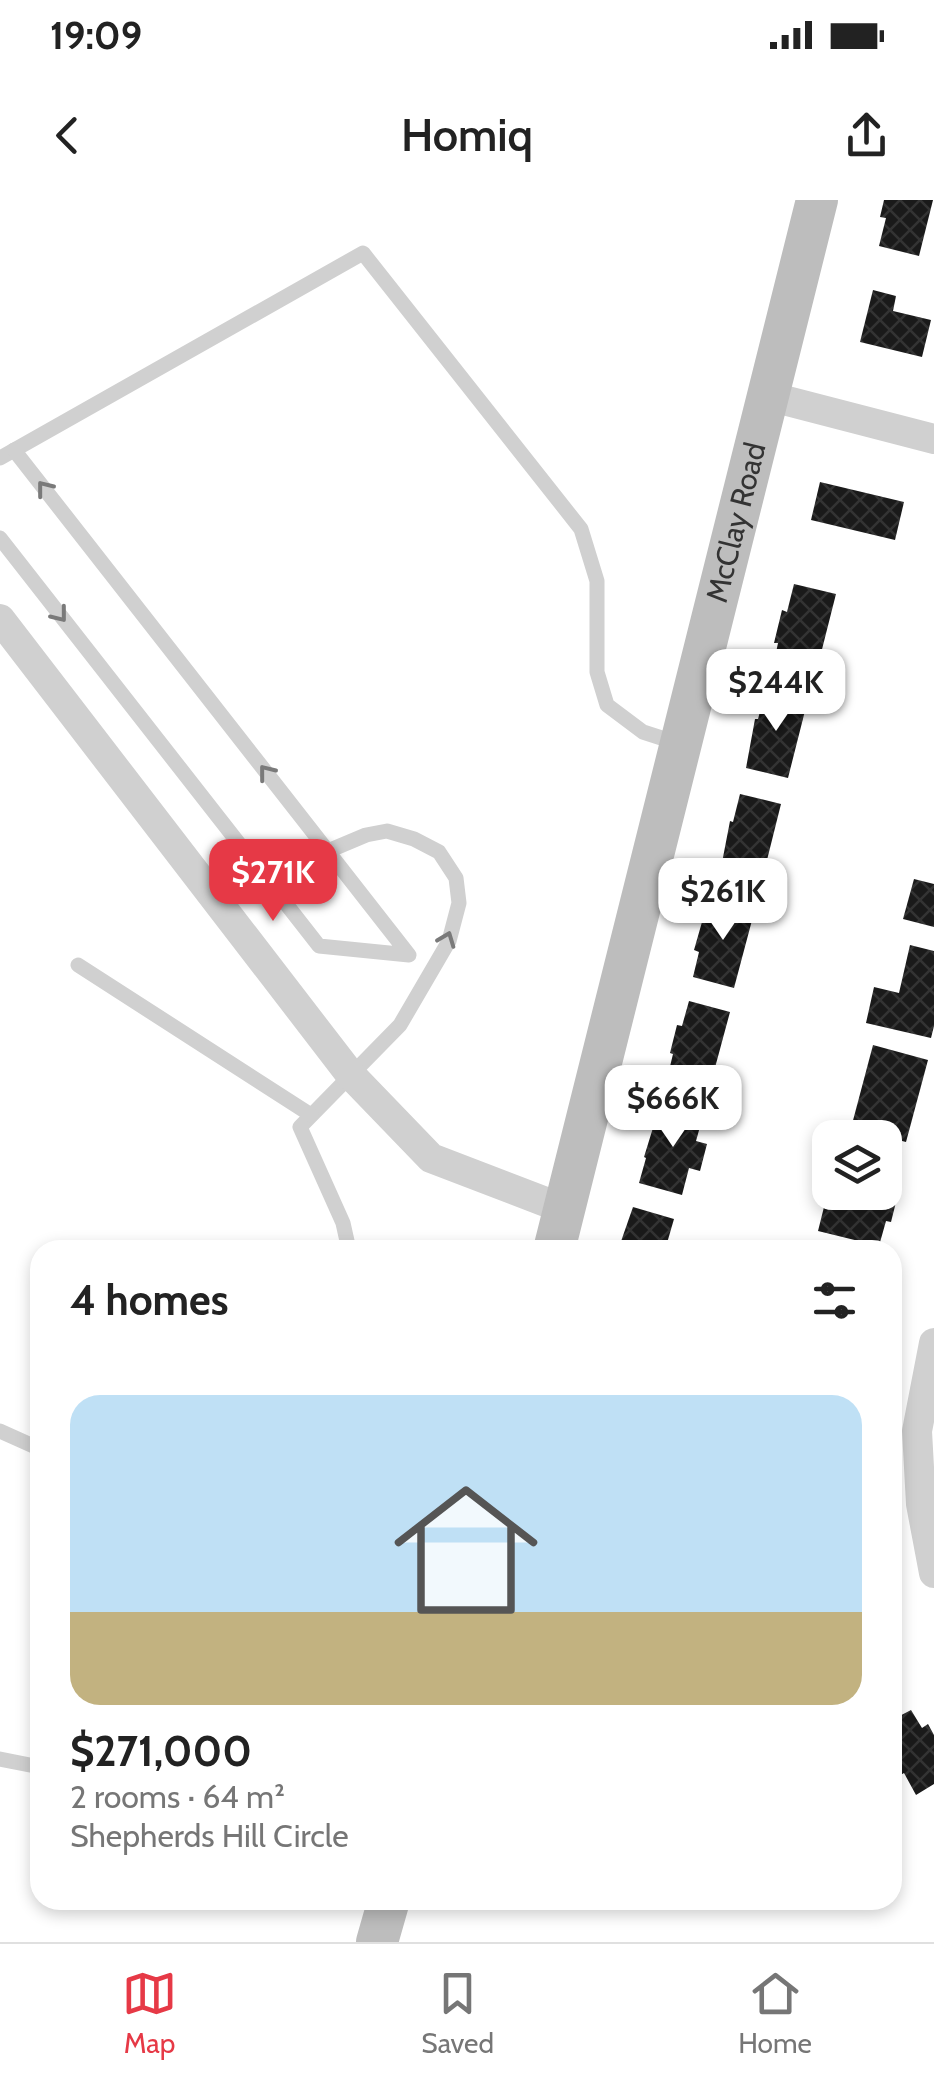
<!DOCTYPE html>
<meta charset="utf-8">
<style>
:root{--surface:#fff;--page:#f2f2f2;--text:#222;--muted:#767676;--line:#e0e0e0;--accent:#e63946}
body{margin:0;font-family:Cabin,sans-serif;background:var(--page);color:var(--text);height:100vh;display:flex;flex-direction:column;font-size:38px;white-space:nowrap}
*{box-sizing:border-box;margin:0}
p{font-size:32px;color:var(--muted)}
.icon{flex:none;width:55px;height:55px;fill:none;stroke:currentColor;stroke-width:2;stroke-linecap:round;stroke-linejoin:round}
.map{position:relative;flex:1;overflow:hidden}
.panel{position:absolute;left:30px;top:1040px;width:872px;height:670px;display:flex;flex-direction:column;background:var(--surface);border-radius:30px;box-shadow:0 5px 15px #0003}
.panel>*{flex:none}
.tools{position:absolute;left:812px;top:920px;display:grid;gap:20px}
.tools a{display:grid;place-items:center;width:90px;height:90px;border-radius:20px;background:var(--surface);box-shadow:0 5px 15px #0003;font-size:50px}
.price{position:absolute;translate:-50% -85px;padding:0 22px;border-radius:20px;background:#fff;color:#222;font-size:32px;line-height:65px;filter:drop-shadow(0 2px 5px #0008)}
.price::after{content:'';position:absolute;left:50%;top:60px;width:30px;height:22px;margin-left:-15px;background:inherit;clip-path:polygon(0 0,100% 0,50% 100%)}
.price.current{background:var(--accent);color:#fff}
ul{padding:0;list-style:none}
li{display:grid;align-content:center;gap:20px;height:530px;padding:0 40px}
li+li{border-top:2px solid var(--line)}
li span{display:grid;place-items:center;height:310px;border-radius:30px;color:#555}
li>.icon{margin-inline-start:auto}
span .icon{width:180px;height:180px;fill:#fffc;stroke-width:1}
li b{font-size:42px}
h2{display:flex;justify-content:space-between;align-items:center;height:120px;padding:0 40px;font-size:42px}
.status{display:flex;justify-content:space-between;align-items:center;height:70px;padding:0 50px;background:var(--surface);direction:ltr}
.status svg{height:28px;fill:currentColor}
header{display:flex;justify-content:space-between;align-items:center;height:130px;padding:0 40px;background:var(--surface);font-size:45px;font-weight:600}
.tab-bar{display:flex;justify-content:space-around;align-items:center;height:140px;border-top:2px solid var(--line);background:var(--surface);font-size:28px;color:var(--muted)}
.tab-bar a{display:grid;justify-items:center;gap:5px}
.tab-bar .current{color:var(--accent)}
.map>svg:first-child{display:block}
</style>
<div class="status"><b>19:09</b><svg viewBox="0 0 49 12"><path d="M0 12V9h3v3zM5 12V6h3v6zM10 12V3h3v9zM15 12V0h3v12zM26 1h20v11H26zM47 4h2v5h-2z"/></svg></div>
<header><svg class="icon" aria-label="back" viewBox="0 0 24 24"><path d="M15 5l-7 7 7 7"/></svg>Homiq<svg class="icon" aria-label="share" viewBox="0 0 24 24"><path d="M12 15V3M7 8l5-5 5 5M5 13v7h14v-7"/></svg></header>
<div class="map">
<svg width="934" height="1742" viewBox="0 0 934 1742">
<defs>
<pattern id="building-cross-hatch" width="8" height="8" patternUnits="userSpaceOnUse" patternTransform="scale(2.5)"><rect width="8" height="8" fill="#1a1a1a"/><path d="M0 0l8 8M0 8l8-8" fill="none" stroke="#333"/></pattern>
</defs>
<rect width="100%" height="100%" fill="#fff"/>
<g fill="url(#building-cross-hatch)">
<polygon points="884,0 933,0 919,56 879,46 886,18 880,17"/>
<polygon points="873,90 896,96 893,111 931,120 922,157 860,142"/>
<polygon points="820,282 904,302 895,340 811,320"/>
<polygon points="794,384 836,394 815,477 773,467 778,443 774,443 782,410 787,412"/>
<polygon points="766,489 808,499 788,578 746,568 755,519 758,519"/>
<polygon points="740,594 781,604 761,684 720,673 730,621 733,622"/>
<polygon points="914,679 934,684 934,727 903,719"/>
<polygon points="714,698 755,709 734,788 693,777 699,752 694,750 702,722 708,723"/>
<polygon points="910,745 934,751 934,826 931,838 866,823 874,787 899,793"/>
<polygon points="689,801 730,812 709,890 667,879 673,854 670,853 677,825 682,826"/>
<polygon points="873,845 928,860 906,942 851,928"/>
<polygon points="660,905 703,916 696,941 707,944 700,971 689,968 682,995 639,983 646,958 644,957"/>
<polygon points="885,960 900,964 893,993 898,994 891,1022 886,1021 879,1046 818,1031 826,999 853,1005 856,992 885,992"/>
<polygon points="633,1007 674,1019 665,1050 618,1050"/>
<polygon points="911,1510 922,1528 928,1524 934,1535 934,1584 916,1595 904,1573 892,1580 892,1520"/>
</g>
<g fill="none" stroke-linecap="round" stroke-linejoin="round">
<g stroke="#d0d0d0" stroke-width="15">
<polyline points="0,258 363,53 581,329 597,381 597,472 607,505 643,532 677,543"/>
<polyline points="0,338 319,746 409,755 14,250"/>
<polyline points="328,651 366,635 387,631 414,639 439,652 456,678 459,703 449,741 400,825 300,927 343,1023 349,1050"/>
<polyline points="78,765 311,915"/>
<polyline points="0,1231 40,1249"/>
<polyline points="0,1559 40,1567"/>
</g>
<g stroke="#d0d0d0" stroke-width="30">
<polyline points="768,196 934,239"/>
<polyline points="0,419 350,874 431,958 564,1009"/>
<polyline points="934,1143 917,1231 921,1304 934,1373"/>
</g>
<g stroke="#bdbdbd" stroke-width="42">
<path id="s1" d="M554,1050l263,-1050"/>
<polyline points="377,1742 389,1700"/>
</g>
</g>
<defs><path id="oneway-chevron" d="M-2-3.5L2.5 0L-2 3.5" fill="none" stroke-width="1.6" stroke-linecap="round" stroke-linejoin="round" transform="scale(2.5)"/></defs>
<g stroke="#7a7a7a">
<use href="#oneway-chevron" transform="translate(44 288) rotate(-128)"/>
<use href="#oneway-chevron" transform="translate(60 415) rotate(52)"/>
<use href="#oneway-chevron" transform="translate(266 572) rotate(-128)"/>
<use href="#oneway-chevron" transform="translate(447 739) rotate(-69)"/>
</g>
<g text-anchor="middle" stroke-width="10" stroke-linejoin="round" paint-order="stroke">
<g font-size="30" fill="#333" stroke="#fff">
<text dy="10" stroke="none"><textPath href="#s1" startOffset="750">McClay Road</textPath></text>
</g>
</g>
</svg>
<div class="tools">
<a><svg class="icon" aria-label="layers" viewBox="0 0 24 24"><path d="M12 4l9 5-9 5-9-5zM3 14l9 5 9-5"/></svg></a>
</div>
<b class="price" style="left:776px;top:534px">$244K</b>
<b class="price current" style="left:273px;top:724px">$271K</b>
<b class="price" style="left:723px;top:743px">$261K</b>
<b class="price" style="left:673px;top:950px">$666K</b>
<section class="panel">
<h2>4 homes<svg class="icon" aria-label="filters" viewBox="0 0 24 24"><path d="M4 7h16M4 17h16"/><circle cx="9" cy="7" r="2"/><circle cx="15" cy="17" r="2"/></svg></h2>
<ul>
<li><span style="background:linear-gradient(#bfe0f5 70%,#c2b280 0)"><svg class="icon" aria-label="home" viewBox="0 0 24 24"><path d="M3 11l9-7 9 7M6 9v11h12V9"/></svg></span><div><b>$271,000</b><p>2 rooms · 64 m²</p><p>Shepherds Hill Circle</p></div></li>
</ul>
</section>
</div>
<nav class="tab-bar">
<a class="current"><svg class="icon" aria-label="map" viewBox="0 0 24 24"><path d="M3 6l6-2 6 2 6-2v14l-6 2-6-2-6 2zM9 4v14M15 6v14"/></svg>Map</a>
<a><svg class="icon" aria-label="saved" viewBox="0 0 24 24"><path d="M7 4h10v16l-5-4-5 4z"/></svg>Saved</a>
<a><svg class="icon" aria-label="home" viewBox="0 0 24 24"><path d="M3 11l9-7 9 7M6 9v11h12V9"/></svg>Home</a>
</nav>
